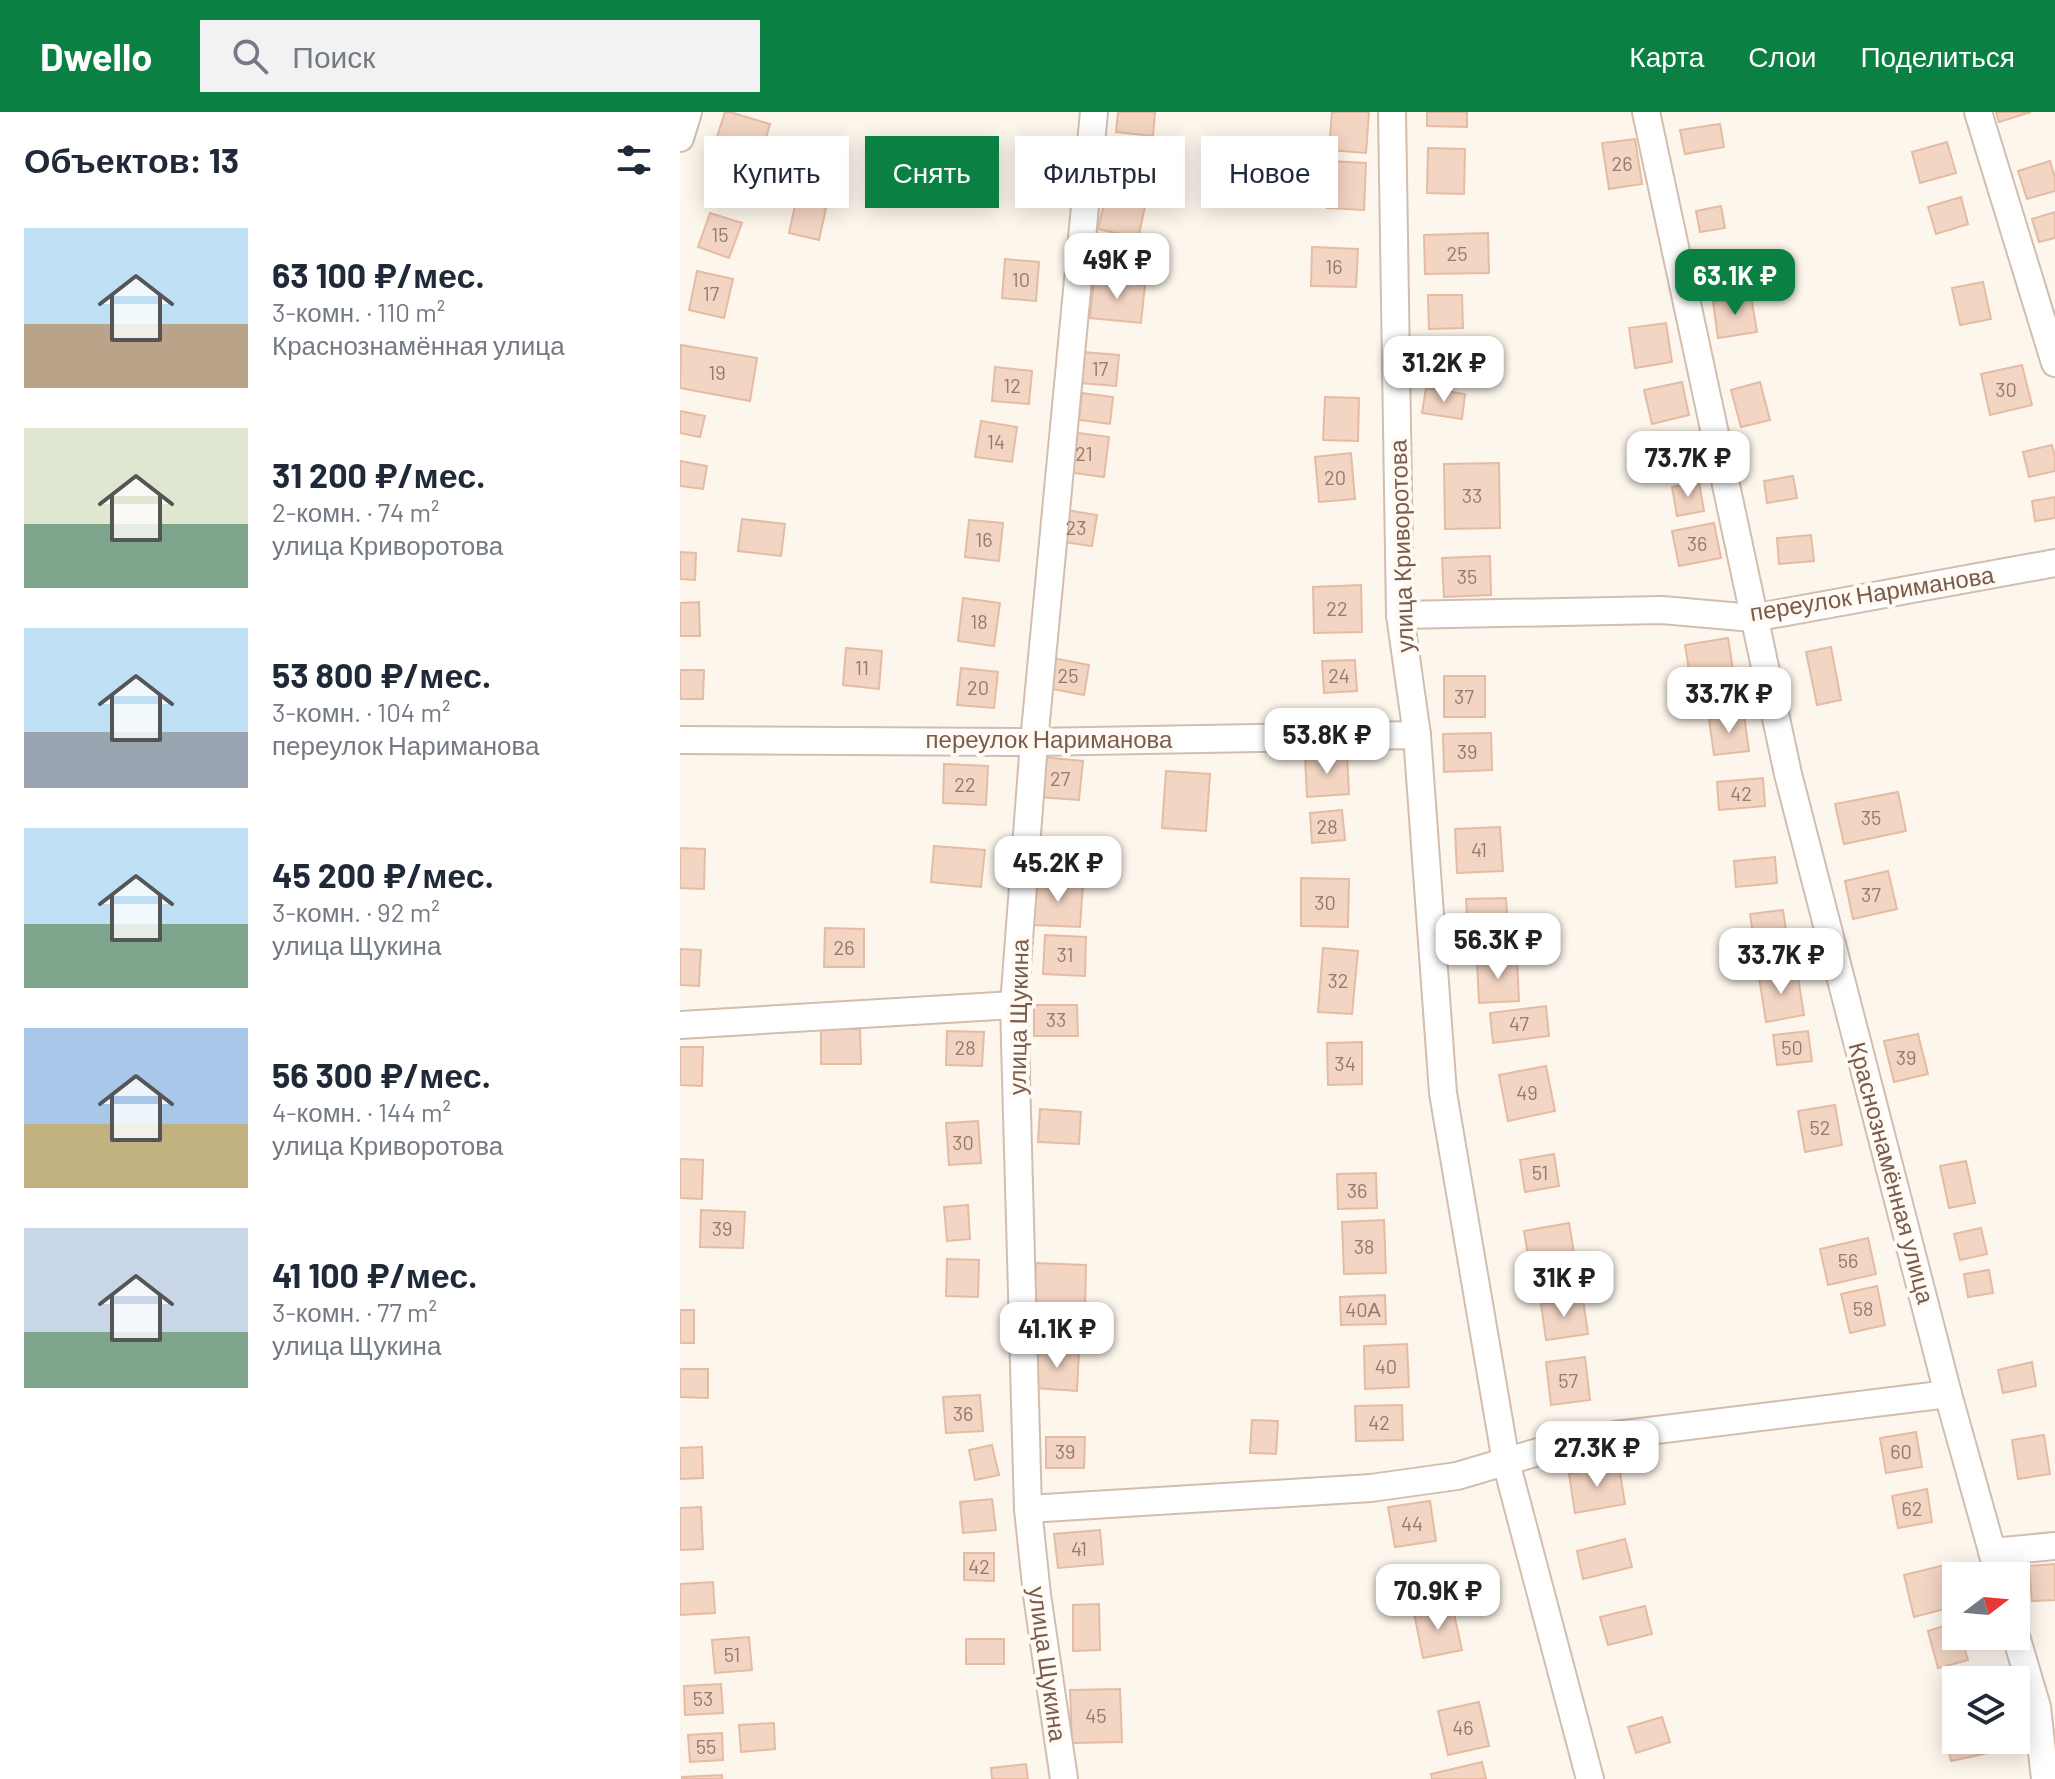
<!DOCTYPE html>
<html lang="ru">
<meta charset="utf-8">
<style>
:root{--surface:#fff;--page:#f2f2f3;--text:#1f2937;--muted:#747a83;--accent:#0b8043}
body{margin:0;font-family:Barlow,sans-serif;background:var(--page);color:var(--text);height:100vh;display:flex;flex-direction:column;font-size:30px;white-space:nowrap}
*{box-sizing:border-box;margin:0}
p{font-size:26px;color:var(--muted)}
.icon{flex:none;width:44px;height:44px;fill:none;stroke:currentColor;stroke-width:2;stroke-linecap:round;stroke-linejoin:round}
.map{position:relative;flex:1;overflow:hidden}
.sheet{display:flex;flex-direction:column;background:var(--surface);width:680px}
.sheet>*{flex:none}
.guide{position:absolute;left:24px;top:24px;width:760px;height:72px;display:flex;gap:16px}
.needle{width:52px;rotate:74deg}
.fabs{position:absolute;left:1262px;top:1450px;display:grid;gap:16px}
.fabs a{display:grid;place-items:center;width:88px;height:88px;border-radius:0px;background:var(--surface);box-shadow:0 4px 20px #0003;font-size:40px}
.price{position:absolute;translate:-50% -68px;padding:0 18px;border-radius:16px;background:#fff;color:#222;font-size:26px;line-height:52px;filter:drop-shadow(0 2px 4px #0008)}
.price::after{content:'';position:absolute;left:50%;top:48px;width:24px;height:18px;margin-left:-12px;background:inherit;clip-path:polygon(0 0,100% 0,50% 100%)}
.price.on{background:var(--accent);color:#fff}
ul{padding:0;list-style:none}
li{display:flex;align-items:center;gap:24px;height:200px;padding:0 24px}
li span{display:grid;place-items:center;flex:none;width:224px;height:160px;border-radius:0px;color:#555}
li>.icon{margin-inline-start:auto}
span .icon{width:96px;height:96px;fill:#fffc;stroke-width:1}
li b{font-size:34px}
h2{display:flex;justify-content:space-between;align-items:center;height:96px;padding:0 24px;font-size:34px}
.tag{padding:0 28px;border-radius:0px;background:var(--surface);box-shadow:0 4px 20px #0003;font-size:28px;line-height:72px}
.tag.on{background:var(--accent);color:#fff}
header{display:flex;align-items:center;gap:48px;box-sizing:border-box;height:112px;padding:0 40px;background:var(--accent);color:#fff}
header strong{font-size:38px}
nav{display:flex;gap:44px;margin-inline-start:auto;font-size:28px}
.search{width:560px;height:72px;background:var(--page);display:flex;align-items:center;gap:20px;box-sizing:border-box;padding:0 28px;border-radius:0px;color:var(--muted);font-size:30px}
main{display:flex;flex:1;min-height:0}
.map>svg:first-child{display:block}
</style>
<header>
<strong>Dwello</strong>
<div class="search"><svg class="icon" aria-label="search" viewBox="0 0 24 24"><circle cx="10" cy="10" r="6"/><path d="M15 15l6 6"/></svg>Поиск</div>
<nav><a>Карта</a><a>Слои</a><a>Поделиться</a></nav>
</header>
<main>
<section class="sheet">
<h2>Объектов: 13<svg class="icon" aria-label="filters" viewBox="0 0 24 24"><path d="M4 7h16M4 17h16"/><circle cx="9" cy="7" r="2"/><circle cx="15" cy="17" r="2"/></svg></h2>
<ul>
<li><span style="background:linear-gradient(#bfe0f5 60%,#b9a48a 0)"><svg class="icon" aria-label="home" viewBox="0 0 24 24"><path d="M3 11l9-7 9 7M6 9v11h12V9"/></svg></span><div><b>63 100 ₽/мес.</b><p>3-комн. · 110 m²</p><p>Краснознамённая улица</p></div></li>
<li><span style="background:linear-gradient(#dfe7d0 60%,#7fa58c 0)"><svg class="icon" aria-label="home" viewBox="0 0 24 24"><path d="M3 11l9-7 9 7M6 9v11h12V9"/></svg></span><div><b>31 200 ₽/мес.</b><p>2-комн. · 74 m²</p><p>улица Криворотова</p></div></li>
<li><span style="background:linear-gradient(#bfe0f5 65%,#9aa5b1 0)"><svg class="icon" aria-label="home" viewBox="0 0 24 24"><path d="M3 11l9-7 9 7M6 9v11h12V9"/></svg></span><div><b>53 800 ₽/мес.</b><p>3-комн. · 104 m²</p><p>переулок Нариманова</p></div></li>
<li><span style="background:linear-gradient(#bfe0f5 60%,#7fa58c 0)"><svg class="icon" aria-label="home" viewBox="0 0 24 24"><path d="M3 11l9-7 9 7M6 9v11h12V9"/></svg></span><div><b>45 200 ₽/мес.</b><p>3-комн. · 92 m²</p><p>улица Щукина</p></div></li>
<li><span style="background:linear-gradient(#a9c7e8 60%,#c2b280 0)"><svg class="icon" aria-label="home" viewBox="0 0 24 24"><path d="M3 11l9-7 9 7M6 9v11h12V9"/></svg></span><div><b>56 300 ₽/мес.</b><p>4-комн. · 144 m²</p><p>улица Криворотова</p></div></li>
<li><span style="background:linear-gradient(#c9d6e8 65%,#7fa58c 0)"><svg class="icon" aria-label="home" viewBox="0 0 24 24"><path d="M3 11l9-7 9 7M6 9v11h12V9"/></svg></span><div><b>41 100 ₽/мес.</b><p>3-комн. · 77 m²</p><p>улица Щукина</p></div></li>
</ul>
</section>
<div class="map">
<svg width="1375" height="1667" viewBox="0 0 1375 1667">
<rect width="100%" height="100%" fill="#fdf6ec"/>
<g fill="#f3d5c3" stroke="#e6bba3" stroke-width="2">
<polygon points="45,0 50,0 90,12 81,42 36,28"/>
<polygon points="438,0 475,0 473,24 436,20"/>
<polygon points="652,0 689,0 686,41 649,38"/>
<polygon points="747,0 787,0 787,15 747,14"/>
<polygon points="1316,0 1351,0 1319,10"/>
<polygon points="1040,12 1044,35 1005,42 1000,18"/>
<polygon points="955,27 962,72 929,77 922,31"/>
<polygon points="1267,30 1276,61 1240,71 1232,40"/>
<polygon points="748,36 785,37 784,82 747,81"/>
<polygon points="650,49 686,51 684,98 647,96"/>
<polygon points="1370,49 1375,66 1375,79 1347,87 1338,59"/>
<polygon points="341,60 369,65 364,94 337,89"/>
<polygon points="427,78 467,86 458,126 418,117"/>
<polygon points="1281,85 1288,112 1256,122 1248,95"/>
<polygon points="116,89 146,96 139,128 109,121"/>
<polygon points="1041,94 1045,116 1020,120 1016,99"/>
<polygon points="1375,100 1375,126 1359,130 1352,107"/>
<polygon points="30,101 62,111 49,146 18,135"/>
<polygon points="808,121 809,161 745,162 744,123"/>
<polygon points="632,135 678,137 676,175 631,174"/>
<polygon points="325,147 359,150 356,189 322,186"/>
<polygon points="17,159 53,167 44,206 9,198"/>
<polygon points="414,167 465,173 461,211 410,206"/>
<polygon points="1303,170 1311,207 1280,213 1272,176"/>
<polygon points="748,183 782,183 783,216 749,217"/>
<polygon points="1071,184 1077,220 1038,226 1033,190"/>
<polygon points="986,211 992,250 955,256 949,216"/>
<polygon points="1,233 77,246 70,289 0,276"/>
<polygon points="746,233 799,233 799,271 745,271"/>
<polygon points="403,240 439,243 436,274 400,271"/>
<polygon points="1342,253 1352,293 1310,303 1301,262"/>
<polygon points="315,255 352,259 349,292 312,289"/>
<polygon points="1002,270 1009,303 972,312 964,278"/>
<polygon points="1080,270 1090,308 1061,315 1051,278"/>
<polygon points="746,276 785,282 782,307 742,301"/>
<polygon points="402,281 433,285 430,312 399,308"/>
<polygon points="645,285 679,286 678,329 643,328"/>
<polygon points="0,299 25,304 20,325 0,321"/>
<polygon points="301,309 337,315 332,350 295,345"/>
<polygon points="384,319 429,325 424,365 380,359"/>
<polygon points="1372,333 1375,345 1375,359 1349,365 1343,340"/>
<polygon points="671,341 675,387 639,390 635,345"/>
<polygon points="0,349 27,354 23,377 0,374"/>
<polygon points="819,351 820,416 765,417 764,352"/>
<polygon points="1113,364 1117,386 1087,391 1084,369"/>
<polygon points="1019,370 1024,399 997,404 992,375"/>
<polygon points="1375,385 1375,406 1355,409 1352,389"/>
<polygon points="380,397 417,403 412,434 376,429"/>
<polygon points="62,407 105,412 101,444 58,439"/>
<polygon points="289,408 323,411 319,449 285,445"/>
<polygon points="1034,411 1041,446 999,454 992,419"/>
<polygon points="1131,423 1134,449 1099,452 1097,426"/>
<polygon points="0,440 16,441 15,468 0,467"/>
<polygon points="810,444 811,483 764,485 762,446"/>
<polygon points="681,473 682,520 634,521 633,475"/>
<polygon points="283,486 320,491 314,534 278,529"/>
<polygon points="19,490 20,524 0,524 0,491"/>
<polygon points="1048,526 1055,570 1012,577 1005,533"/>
<polygon points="1151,535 1161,588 1137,593 1126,540"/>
<polygon points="166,536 202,539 199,577 163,573"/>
<polygon points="373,546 409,553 404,583 367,576"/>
<polygon points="675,548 677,579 644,581 642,549"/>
<polygon points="281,556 318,560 314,596 277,593"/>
<polygon points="0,558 24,558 23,587 0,587"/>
<rect x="764" y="564" width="41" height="41"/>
<polygon points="1064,603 1069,639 1034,643 1029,607"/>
<polygon points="811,621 812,658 764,660 763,622"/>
<polygon points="667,643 669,682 627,685 625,645"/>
<polygon points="362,645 403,649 399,688 358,685"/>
<polygon points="264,652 308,654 306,693 263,691"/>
<polygon points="486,659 530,662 526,719 482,716"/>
<polygon points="1083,666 1085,694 1039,698 1037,670"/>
<polygon points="1218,680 1226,719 1164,732 1155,692"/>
<polygon points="662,698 665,728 632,731 630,701"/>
<polygon points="820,715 823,759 777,761 775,717"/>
<polygon points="254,734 305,738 301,775 251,770"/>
<polygon points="0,736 25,737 24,777 0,776"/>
<polygon points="1095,745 1097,771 1056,775 1054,749"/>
<polygon points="1208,759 1217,797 1173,807 1165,769"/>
<polygon points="621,766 669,767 668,815 621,814"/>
<polygon points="355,769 403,772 400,815 354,813"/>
<polygon points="826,786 828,818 788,820 786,787"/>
<polygon points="1103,798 1108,832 1075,837 1070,802"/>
<polygon points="145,816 184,817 184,855 144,855"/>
<polygon points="365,823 406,825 405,864 363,862"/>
<polygon points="643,836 678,839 672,902 638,900"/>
<polygon points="0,837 21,838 19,874 0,873"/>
<polygon points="837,847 839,889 799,891 797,850"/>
<polygon points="1117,859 1124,903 1086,910 1079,865"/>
<polygon points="354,893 397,893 398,924 354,924"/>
<polygon points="866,894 869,924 813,931 810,901"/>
<polygon points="141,917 180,917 181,952 141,952"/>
<polygon points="267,919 304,920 302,954 266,953"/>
<polygon points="1128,919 1132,949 1097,953 1093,923"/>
<polygon points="1238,922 1248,962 1214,970 1204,929"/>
<polygon points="682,930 682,972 648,973 647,931"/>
<polygon points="0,935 23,935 22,974 0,973"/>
<polygon points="866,954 875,999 828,1009 819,963"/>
<polygon points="1155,993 1162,1033 1125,1040 1118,999"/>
<polygon points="360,997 401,1000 399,1032 358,1030"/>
<polygon points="298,1009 301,1051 269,1053 266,1011"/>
<polygon points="874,1042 879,1074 845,1080 840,1048"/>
<polygon points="0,1047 23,1048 22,1087 0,1086"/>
<polygon points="1286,1049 1295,1091 1269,1096 1260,1054"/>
<polygon points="696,1061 697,1096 658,1097 657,1062"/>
<polygon points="288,1093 290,1127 267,1129 264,1095"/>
<polygon points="21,1098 65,1100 63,1136 20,1135"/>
<polygon points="704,1108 706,1161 664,1162 662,1110"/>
<polygon points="889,1111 896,1153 851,1161 844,1119"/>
<polygon points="1301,1116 1307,1142 1280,1148 1274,1122"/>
<polygon points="1188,1126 1196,1162 1148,1173 1140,1137"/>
<polygon points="267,1147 299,1148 298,1185 266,1184"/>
<polygon points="356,1151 406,1153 405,1197 354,1194"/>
<polygon points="1309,1158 1313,1181 1288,1185 1284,1162"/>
<polygon points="1197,1174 1205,1213 1170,1221 1161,1182"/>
<polygon points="705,1183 706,1212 661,1213 660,1185"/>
<polygon points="903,1187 908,1222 866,1228 861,1192"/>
<rect x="0" y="1198" width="14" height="33"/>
<polygon points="727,1232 729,1275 685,1277 684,1234"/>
<polygon points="358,1236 399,1239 397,1279 355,1276"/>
<polygon points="905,1245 910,1288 871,1293 866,1250"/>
<polygon points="1352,1250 1356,1274 1323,1281 1318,1258"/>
<polygon points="0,1257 28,1257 28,1286 0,1285"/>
<polygon points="300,1283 303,1319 266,1321 263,1285"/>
<polygon points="722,1293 723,1328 676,1329 675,1294"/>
<polygon points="572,1308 598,1309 596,1342 570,1341"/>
<polygon points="1236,1320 1242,1355 1206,1361 1200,1326"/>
<polygon points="1364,1323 1370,1362 1338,1367 1332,1328"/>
<polygon points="366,1325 405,1325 404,1356 366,1356"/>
<polygon points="312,1333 319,1363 295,1368 289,1338"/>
<polygon points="22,1335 23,1366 0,1367 0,1336"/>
<polygon points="939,1354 945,1392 895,1401 889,1362"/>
<polygon points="1247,1377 1252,1410 1218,1416 1212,1384"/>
<polygon points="312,1387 316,1418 283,1421 280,1390"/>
<polygon points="750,1389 756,1429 715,1435 708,1395"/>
<polygon points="21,1395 23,1437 0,1438 0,1396"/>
<polygon points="420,1418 423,1452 378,1456 374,1422"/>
<polygon points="945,1427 952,1455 903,1467 897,1439"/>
<polygon points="284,1441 314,1441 314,1469 284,1468"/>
<polygon points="1269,1452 1276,1479 1276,1494 1234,1505 1224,1463"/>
<polygon points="1375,1452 1375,1488 1352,1489 1349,1454"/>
<polygon points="33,1470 35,1501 0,1503 0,1472"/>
<polygon points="419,1492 420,1538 393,1539 393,1493"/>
<polygon points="772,1493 782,1538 743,1546 734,1501"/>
<polygon points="965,1494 972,1522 928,1533 920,1505"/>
<polygon points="1276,1510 1276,1524 1281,1524 1288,1548 1258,1556 1248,1519"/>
<polygon points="69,1525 72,1558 35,1561 32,1528"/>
<rect x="286" y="1527" width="38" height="25"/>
<polygon points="41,1572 43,1601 5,1603 4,1574"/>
<polygon points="440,1577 442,1630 392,1631 390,1578"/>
<polygon points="799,1590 809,1634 768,1643 758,1599"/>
<polygon points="982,1605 990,1630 956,1641 948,1615"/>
<polygon points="94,1611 95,1637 61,1640 59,1613"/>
<polygon points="1276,1616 1276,1628 1314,1628 1317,1639 1271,1649 1264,1619"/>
<polygon points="42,1621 43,1648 10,1650 8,1623"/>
<polygon points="802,1650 806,1667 752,1667 751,1662"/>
<polygon points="346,1652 348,1667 312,1667 311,1656"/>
<polygon points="42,1663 42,1667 2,1667 2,1665"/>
</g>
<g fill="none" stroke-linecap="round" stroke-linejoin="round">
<defs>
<g id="minor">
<polyline points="712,0 720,503 737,623 763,981 826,1350 910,1667"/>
<polyline points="966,0 1108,662 1268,1282 1319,1464"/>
<polyline points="1298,0 1375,251"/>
<polyline points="0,26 8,0"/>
<polyline points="720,503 982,498 1073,506 1375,451"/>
<polyline points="0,628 354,630 737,623"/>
<polyline points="0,913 334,893"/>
<polyline points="348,1397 691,1376 777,1364 875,1335 936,1323 1268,1282"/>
<polyline points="1312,1440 1375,1434"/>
<polyline points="1336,1524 1357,1595 1365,1667"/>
<polyline points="384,1667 357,1483 348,1397 334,893 354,630 414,0"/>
</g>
</defs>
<use href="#minor" stroke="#d1beb0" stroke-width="30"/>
<use href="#minor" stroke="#fff" stroke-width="26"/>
</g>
<g text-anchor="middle" stroke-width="8" stroke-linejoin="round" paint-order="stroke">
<g font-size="20" fill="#987a6a">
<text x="942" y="59">26</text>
<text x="40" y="130">15</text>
<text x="777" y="149">25</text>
<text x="654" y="162">16</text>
<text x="341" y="175">10</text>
<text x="31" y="189">17</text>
<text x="420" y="264">17</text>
<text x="37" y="268">19</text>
<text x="332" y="281">12</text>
<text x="1326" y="285">30</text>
<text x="316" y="337">14</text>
<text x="404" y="349">21</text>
<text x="655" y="373">20</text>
<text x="792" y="391">33</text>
<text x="396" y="423">23</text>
<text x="304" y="435">16</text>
<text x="1017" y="439">36</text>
<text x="787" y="472">35</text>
<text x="657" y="504">22</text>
<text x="299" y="517">18</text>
<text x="182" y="563">11</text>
<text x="388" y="571">25</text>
<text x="659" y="571">24</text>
<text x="298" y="583">20</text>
<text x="784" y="592">37</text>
<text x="787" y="647">39</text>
<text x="380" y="674">27</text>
<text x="285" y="680">22</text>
<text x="1061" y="689">42</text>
<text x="1191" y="713">35</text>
<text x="647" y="722">28</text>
<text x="799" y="745">41</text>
<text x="1191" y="790">37</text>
<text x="645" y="798">30</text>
<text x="164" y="843">26</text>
<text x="385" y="850">31</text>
<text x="658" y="876">32</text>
<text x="376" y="915">33</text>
<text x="839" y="919">47</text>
<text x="285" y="943">28</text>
<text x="1112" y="943">50</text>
<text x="1226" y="953">39</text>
<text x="665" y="959">34</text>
<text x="847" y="988">49</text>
<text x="1140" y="1023">52</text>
<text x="283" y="1038">30</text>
<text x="860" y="1068">51</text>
<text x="677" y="1086">36</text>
<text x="42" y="1124">39</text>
<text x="684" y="1142">38</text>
<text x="1168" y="1156">56</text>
<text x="1183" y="1204">58</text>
<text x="683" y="1205">40А</text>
<text x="706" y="1262">40</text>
<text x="888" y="1276">57</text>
<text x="283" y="1309">36</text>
<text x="699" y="1318">42</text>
<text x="385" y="1347">39</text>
<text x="1221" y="1347">60</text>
<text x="1232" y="1404">62</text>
<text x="732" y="1419">44</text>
<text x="399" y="1444">41</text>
<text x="299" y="1462">42</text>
<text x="52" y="1550">51</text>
<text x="23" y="1594">53</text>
<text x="416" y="1611">45</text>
<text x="783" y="1623">46</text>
<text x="26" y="1642">55</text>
</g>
<g font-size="24" fill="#7a5c4d" stroke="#fffaf3">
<text transform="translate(722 434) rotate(-92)" y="8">улица Криворотова</text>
<text transform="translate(1192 482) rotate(-9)" y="8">переулок Нариманова</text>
<text x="369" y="636">переулок Нариманова</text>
<text transform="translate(339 905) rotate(-89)" y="8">улица Щукина</text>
<text transform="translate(1211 1061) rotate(75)" y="8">Краснознамённая улица</text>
<text transform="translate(367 1552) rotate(82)" y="8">улица Щукина</text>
</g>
</g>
</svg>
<div class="fabs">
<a><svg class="needle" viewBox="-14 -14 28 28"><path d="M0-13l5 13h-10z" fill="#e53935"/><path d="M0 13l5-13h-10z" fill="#747a83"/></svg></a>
<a><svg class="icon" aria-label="layers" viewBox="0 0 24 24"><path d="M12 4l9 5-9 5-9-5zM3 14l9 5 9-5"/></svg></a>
</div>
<b class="price" style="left:437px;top:189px">49K ₽</b>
<b class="price on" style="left:1055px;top:205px">63.1K ₽</b>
<b class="price" style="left:764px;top:292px">31.2K ₽</b>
<b class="price" style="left:1008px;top:387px">73.7K ₽</b>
<b class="price" style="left:1049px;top:623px">33.7K ₽</b>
<b class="price" style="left:647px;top:664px">53.8K ₽</b>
<b class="price" style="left:378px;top:792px">45.2K ₽</b>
<b class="price" style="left:818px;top:869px">56.3K ₽</b>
<b class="price" style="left:1101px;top:884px">33.7K ₽</b>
<b class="price" style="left:884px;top:1207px">31K ₽</b>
<b class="price" style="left:377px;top:1258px">41.1K ₽</b>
<b class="price" style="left:917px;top:1377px">27.3K ₽</b>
<b class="price" style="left:758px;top:1520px">70.9K ₽</b>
<div class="guide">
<a class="tag">Купить</a>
<a class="tag on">Снять</a>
<a class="tag">Фильтры</a>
<a class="tag">Новое</a>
</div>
</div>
</main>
